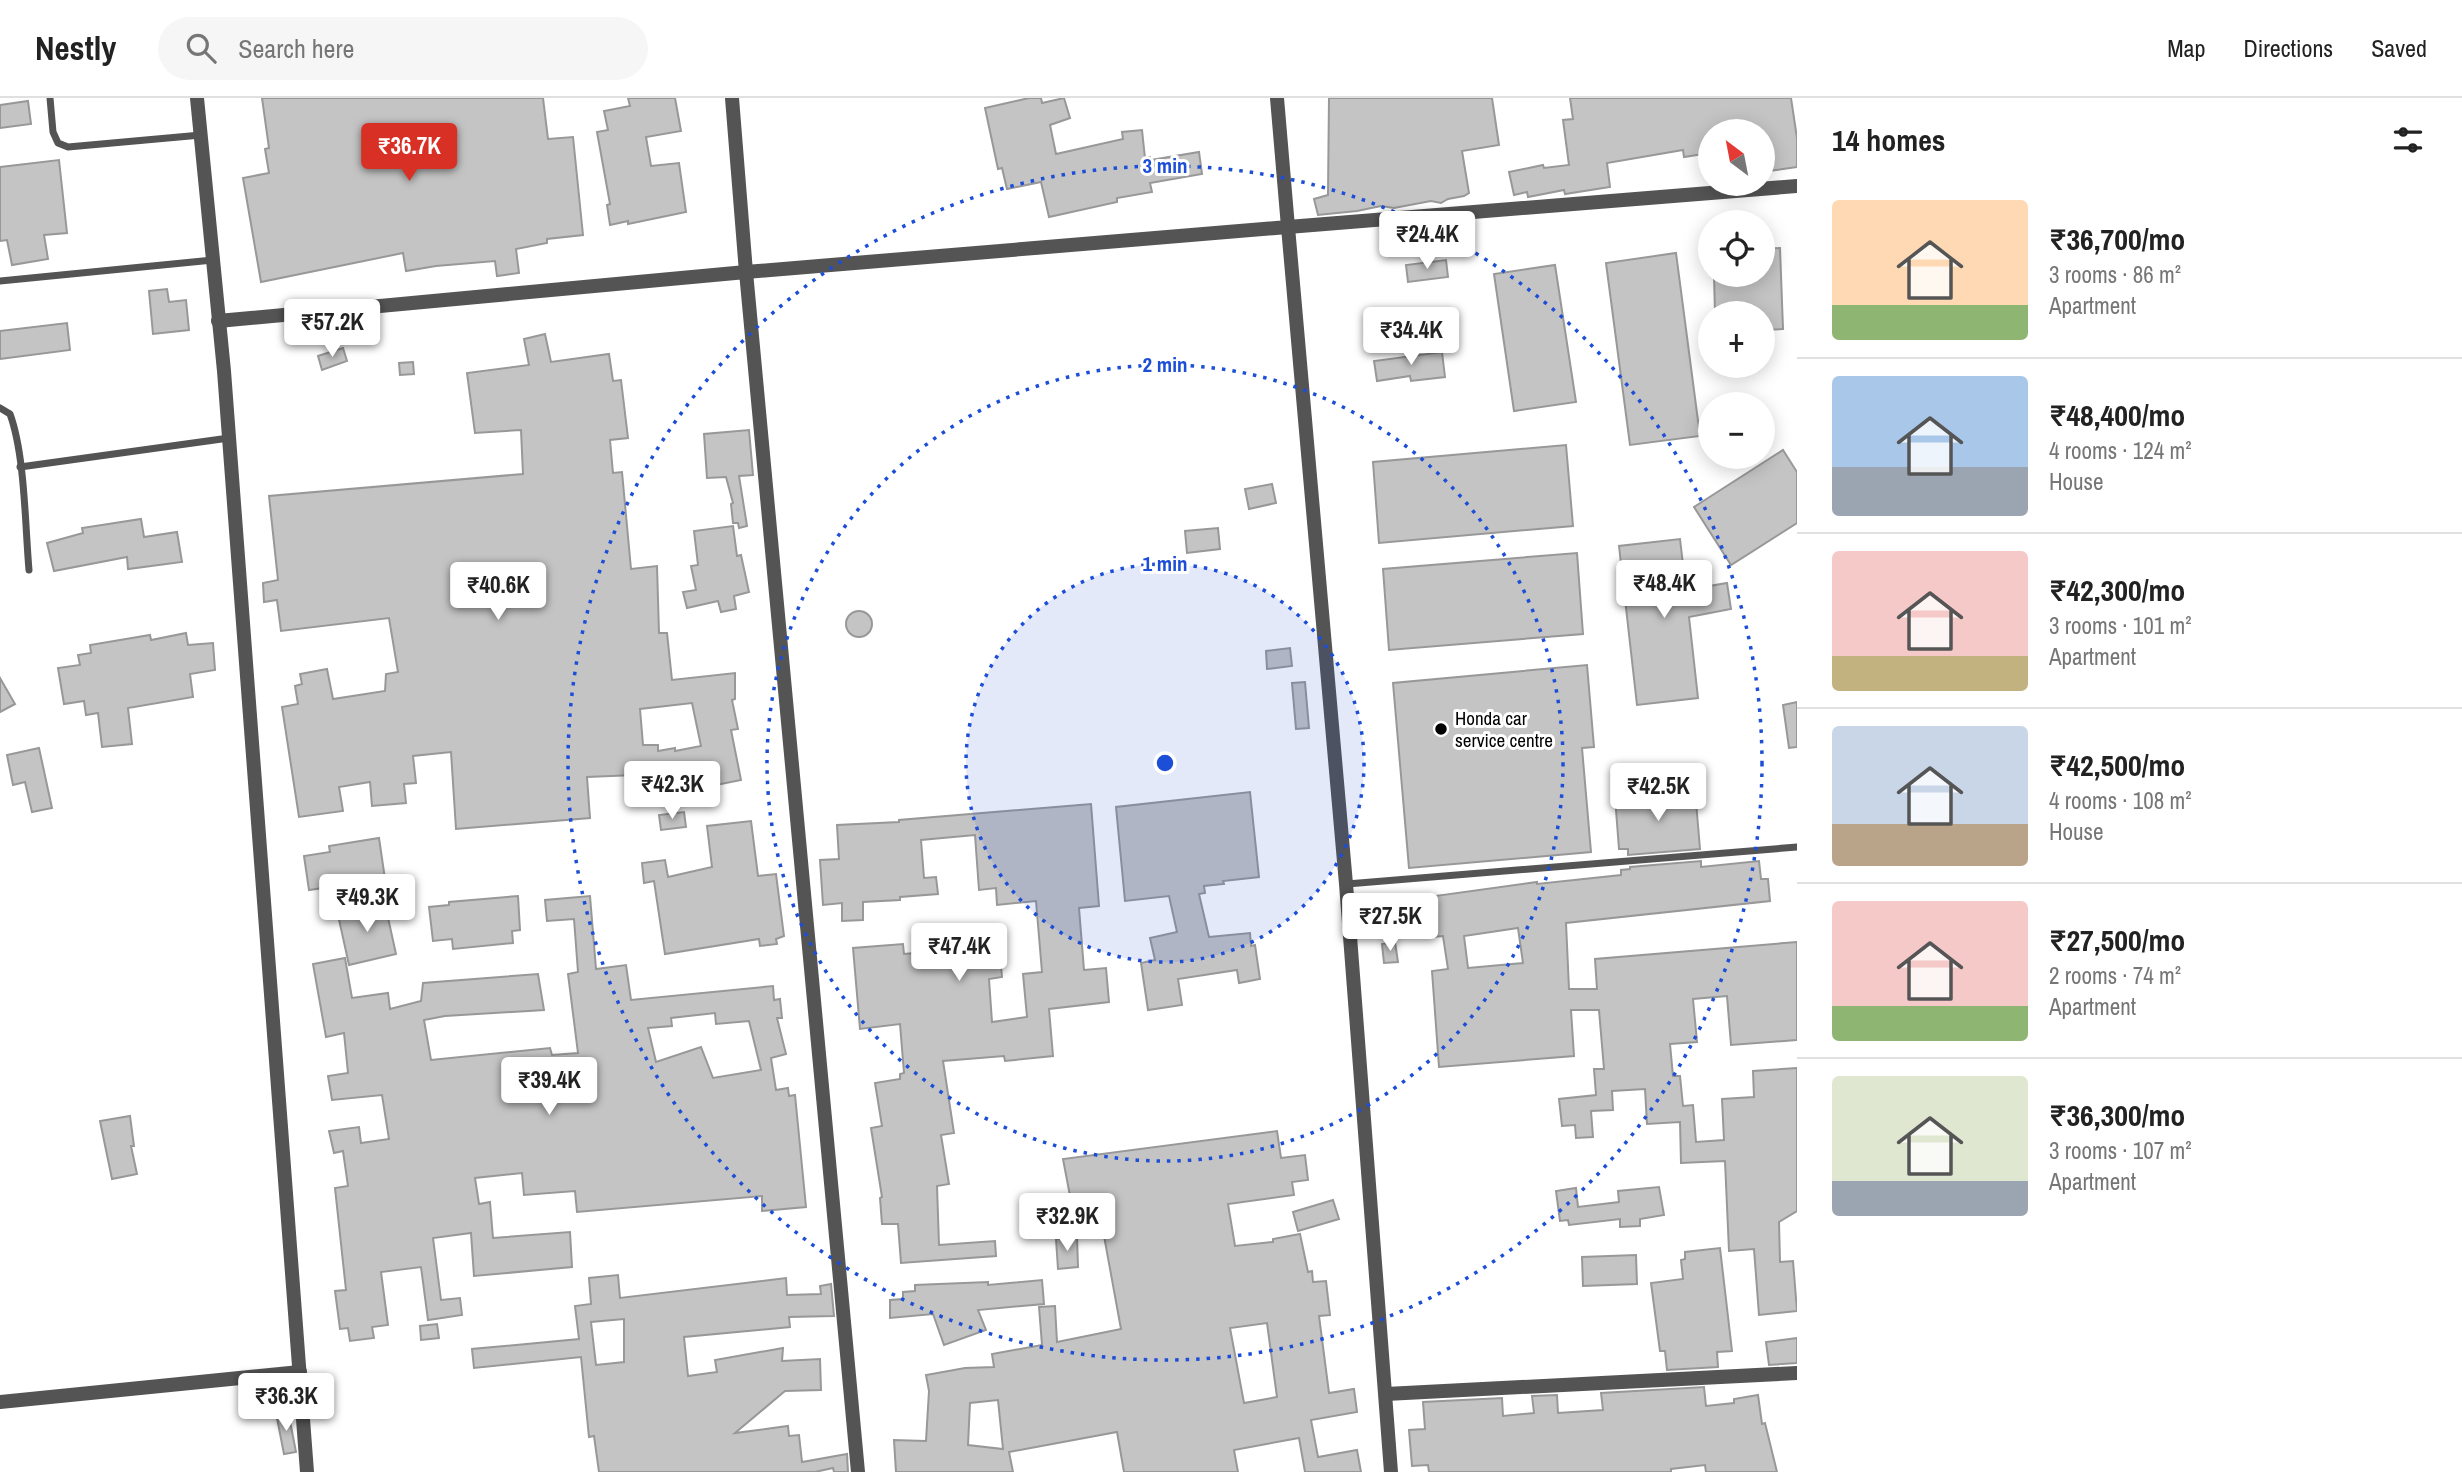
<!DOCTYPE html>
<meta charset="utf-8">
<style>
:root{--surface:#fff;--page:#f6f6f6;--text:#222;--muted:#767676;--line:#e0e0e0;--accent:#d93025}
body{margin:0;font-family:"Archivo Narrow",sans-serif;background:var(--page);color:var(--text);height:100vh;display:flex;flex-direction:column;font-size:26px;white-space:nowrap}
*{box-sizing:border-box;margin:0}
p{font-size:23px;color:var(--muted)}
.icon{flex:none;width:38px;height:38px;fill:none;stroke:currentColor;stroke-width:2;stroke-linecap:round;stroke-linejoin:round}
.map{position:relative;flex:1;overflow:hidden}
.drawer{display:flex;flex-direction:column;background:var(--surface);width:665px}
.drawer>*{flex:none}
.needle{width:46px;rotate:328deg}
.tools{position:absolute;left:1698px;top:21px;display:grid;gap:14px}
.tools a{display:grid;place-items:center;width:77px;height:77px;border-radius:50%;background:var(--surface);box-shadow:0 4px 18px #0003;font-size:35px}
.price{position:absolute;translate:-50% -60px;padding:0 16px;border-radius:7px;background:#fff;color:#222;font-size:23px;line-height:46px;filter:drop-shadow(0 2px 4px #0008)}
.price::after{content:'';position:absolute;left:50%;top:42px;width:21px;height:16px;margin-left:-10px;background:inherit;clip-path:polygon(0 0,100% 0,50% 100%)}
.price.on{background:var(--accent);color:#fff}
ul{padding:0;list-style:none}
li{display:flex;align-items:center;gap:21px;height:175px;padding:0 35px}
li+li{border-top:2px solid var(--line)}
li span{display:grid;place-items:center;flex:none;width:196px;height:140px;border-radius:7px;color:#555}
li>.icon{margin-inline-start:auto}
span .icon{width:84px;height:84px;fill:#fffc;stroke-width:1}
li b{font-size:30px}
h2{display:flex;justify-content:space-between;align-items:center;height:84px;padding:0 35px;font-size:30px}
header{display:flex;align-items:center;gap:42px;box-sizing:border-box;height:98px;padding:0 35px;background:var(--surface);border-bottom:2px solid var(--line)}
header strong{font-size:33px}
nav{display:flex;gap:38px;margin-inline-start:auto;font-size:24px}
.search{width:490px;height:63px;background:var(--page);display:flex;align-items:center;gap:18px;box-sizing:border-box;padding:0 24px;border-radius:38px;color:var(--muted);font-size:26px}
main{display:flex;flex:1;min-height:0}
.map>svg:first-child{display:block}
</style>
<header>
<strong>Nestly</strong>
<div class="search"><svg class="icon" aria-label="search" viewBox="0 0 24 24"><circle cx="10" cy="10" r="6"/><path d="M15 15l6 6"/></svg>Search here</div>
<nav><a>Map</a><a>Directions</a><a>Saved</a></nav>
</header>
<main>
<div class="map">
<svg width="1797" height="1374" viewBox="0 0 1797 1374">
<rect width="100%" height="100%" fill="#fff"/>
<g fill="#c4c4c4" stroke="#989898" stroke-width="2" fill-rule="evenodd">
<polygon points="262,0 543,0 548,41 573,39 583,137 547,141 547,145 516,151 519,175 497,178 495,163 436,168 406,173 403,155 261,184 243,80 269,75 265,51 269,50"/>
<polygon points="628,0 675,0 681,33 646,39 651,68 679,65 686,114 628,126 628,123 610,127 607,107 610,106 597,34 608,32 604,13 630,8"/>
<polygon points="1029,0 1041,0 1042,5 1064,0 1070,20 1050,27 1056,56 1123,41 1122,34 1142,32 1145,60 1150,59 1151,62 1199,54 1202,76 1150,85 1152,94 1117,100 1117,104 1049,119 1041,84 1007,91 1002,70 998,71 985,10"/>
<polygon points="1329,0 1492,0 1499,47 1462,53 1469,95 1464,98 1448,101 1441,105 1431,103 1394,110 1381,108 1357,113 1318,117 1314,101 1328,97"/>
<polygon points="1570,0 1791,0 1797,40 1797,69 1762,74 1762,33 1710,33 1710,55 1684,59 1683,52 1607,65 1610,89 1565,96 1564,92 1528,99 1527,94 1514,97 1509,74 1543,67 1544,70 1569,67 1563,22 1573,21"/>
<polygon points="28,3 31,26 0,30 0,7"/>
<polygon points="59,62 67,135 44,137 48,161 12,167 7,142 0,143 0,69"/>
<polygon points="1780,150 1783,231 1762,232 1762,215 1715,215 1714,177 1762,177 1762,151"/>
<polygon points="1676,155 1700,338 1630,347 1606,165"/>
<polygon points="1446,162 1448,179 1408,184 1406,167"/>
<polygon points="1555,167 1576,304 1514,313 1494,176"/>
<polygon points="167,191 169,204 186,202 189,232 153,236 149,193"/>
<polygon points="67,225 70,252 0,261 0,233"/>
<path d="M545,236l6,28 58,-8 4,27 8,-1 7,58 -18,2 3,33 9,-1 9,97 26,-3 2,67h8l5,47 63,-7v26l-3,1 6,29 -7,1 10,50 -40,8 2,10 -14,2 -5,-27 -97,4 3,41 -134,11 -5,-77 -38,4 3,27 -12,1 2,19 -34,3 -2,-24 -31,5 4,24 -44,6 -17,-110 16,-3 -3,-18 7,-2 -2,-10 27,-5 6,30 52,-8 1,-17 12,-2 -9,-54 -108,13 -4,-31 -13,2 -1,-19 15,-3 -9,-84 254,-22 -2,-44 -46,3 -8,-60 62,-8 -5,-26zM692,605l9,43 -26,5v-3l-17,3v-6h-15l-3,-36z"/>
<polygon points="343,250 347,263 322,272 318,258"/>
<polygon points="1442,254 1445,279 1411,283 1410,278 1377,283 1374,263"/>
<polygon points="413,264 414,276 400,277 399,265"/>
<polygon points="749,332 753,377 739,378 747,428 739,430 738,425 733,425 731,406 733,405 726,379 707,380 704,336"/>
<polygon points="1566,347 1573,428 1379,445 1373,364"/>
<polygon points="1783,352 1797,374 1797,425 1731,467 1694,409"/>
<polygon points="1272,386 1276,405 1249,411 1245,391"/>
<polygon points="141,421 144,439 177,434 182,464 128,471 127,459 54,473 47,445 83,435 82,430"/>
<polygon points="733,428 737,458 741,457 749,494 734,498 736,511 721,514 718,503 687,510 683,494 696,492 691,468 698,467 694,433"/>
<polygon points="1218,430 1220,451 1187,455 1185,433"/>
<polygon points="1680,441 1686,492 1727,485 1731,511 1689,519 1698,600 1637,607 1619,448"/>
<polygon points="1577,455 1583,536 1389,552 1383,471"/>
<circle cx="859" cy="526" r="13"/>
<polygon points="186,535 188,547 213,545 215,572 190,576 193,599 128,610 132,646 102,649 98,615 86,617 84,603 64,606 58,570 80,567 78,557 91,555 90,547 150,537 151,542"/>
<polygon points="1290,550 1292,568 1267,571 1266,553"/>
<polygon points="1587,567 1594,649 1582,650 1591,754 1409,770 1393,585"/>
<polygon points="0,580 15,606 0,614"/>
<polygon points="1305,584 1309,630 1296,631 1292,585"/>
<polygon points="1797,604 1797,649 1789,650 1783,607"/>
<polygon points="39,650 52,710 32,714 25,684 13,687 7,657"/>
<polygon points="1695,692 1700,751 1628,757 1628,751 1619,751 1615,699"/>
<polygon points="1250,694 1259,779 1223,783 1224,786 1204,788 1205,795 1199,796 1209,839 1250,835 1251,848 1255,847 1260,881 1239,885 1237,872 1178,881 1182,907 1148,912 1141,865 1155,862 1150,840 1177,834 1169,798 1125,803 1116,709"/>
<polygon points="1091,706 1099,808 1079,810 1084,872 1106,870 1109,904 1049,911 1053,958 1005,963 1004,958 943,963 954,1035 941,1037 949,1086 937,1088 939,1147 995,1143 996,1158 901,1165 898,1126 882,1126 880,1100 882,1099 871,1030 882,1028 875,985 900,981 900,976 904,975 900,926 860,931 853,850 903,846 904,856 999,847 1002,879 989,881 992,924 1027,919 1023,876 1042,874 1036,803 997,807 996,790 979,792 975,737 921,742 924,780 936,779 938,796 900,799 900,802 863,804 863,822 842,823 842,805 823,807 820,762 839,761 837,727 899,724 899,722"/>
<polygon points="684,714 686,729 661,732 659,717"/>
<polygon points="751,723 758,778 776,776 784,838 776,841 777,846 760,848 759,841 665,856 654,783 644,785 642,765 665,762 668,779 712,769 707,728"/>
<polygon points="379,740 385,781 309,792 304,758 330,754 329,748"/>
<path d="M1701,763v6l58,-6 2,18h7l2,22 -204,22 3,66h28l-2,-30 202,-17v98l-66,5 -4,-49 -34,3 4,43 -27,2 3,32h7l3,30 10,-1 3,37 28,-2 -2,-41 32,-2 -1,-26 44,-3v143l-18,11 1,40 13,-1 4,50 -38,4 -5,-66 -25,2 -4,-90 -44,2 -1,-41 -33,2 -2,-35 -33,2 1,19 -22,1 2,26 -17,1 -1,-13 -13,1 -3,-27 37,-4 -2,-26h10l-5,-59h-28l3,46 -135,11 -7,-96 16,-2 -5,-33 -10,1v-5l-42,7 -4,-25 42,-7 -1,-10 109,-15v2l84,-9v-5l9,-1v-2zM1518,830l5,35 -55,5 -4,-32z"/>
<polygon points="518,798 520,832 512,833 513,845 453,851 452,841 433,843 429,809 449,807 449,804"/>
<path d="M590,798l6,73 30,-4 5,35 142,-14 1,14 6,-1 2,19h-5l9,36 -15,4 5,32 12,-2 1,8 6,-1 11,112 -44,4v-15l-185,16 -2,-21 -51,4 -2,-22 -47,5 4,26 11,-2 3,36 77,-6 2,35 -98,9 -3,-43 -38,5 8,62 19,-2 2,17 -34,5 -7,-53 -40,5 7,53 -16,2 2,11 -24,3 -2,-13 -8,1 -5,-38 11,-1 -11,-102 13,-2 -5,-35 -9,2 -5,-22 30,-4 2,16 28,-4 -7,-44 -50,5 -4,-24 20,-3 -4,-40 -18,4 -13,-73 32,-6 7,40 36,-5 2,16 31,-8 2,-18 115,-9 6,36 -99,6 -21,4 7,40 119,-12 2,7 26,-2 -10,-79 10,-2 -4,-53 -27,2 -2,-21zM715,915l1,11 33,-3 12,49 -48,8 -12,-31 -45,15 -8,-34 24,-2 -1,-8z"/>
<polygon points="385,806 396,856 349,867 338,817"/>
<polygon points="1395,844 1398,864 1384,865 1382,846"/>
<polygon points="130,1018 134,1048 131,1048 137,1076 112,1081 100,1023"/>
<path d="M1277,1033l4,27 24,-3 3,25 -16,2 2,13 -66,9 7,42 38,-4v-3l27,-5 8,38 4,-1 1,11 13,-1 4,34 -11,1 10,77 25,-4 3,23 -46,8 7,37 39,-7 4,22h-56l-6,-34 -65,12 4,22h-114l-7,-40 -108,20 4,20h-117l-2,-32 32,1 3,-50 -3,-16 39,-7 29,-1 -2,-13 50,-9 -3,-38 16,-1 2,36 64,-13 -21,-115 -9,2 -3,-18 -17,3 -8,-42zM1267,1225l10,74 -33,6 -14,-75zM998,1302l5,49 -35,-4 2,-42z"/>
<polygon points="1659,1089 1664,1117 1640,1121 1640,1128 1620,1129 1620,1121 1569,1127 1568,1122 1560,1123 1556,1093 1576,1090 1578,1109 1619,1104 1618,1093"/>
<polygon points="1333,1102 1339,1121 1298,1133 1293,1114"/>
<polygon points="1077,1139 1078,1169 1058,1171 1056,1141"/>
<polygon points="1720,1150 1732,1253 1717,1254 1718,1269 1667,1272 1665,1253 1660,1253 1651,1185 1683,1181 1681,1162 1685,1161 1685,1154"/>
<polygon points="1636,1157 1637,1186 1583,1188 1582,1159"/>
<path d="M618,1177l2,23 166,-20 1,17 34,-1 -1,-8 11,-2 3,32 -45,1 1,10 -106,10 4,39 29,-4 -2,-12 68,-12 -1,13 38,-2 1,31 -36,1 -50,42 53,-7 1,10 10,-1 3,27 45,-8 1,18h-14l-1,-4 -18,4h-216l-5,-36 -5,1 -8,-80 -107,11 -2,-19 107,-10 -4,-33 16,-2 -2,-26zM624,1221v43l-28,3 -5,-43z"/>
<polygon points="1042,1182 1044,1206 978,1212 986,1232 944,1247 933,1216 890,1220 890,1202 903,1201 903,1194 915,1193 915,1187 988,1184 988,1187"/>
<polygon points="437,1226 439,1240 421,1242 420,1228"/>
<polygon points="1797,1240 1797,1265 1769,1267 1766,1244"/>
<polygon points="1704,1289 1706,1308 1734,1305 1734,1301 1758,1297 1762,1326 1765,1325 1777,1374 1706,1374 1705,1367 1671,1371 1671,1374 1429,1374 1428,1367 1412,1368 1409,1332 1425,1331 1423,1304 1502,1300 1503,1318 1534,1315 1532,1298 1557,1297 1558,1315 1603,1312 1601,1295"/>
<polygon points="288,1313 296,1354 284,1356 276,1315"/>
</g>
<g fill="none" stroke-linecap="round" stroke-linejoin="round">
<g stroke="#545454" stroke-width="7">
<polyline points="50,0 53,34 58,45 68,49 201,37"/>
<polyline points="0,183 213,162"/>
<path d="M0,310l10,6c15,41 15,111 19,156"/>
<polyline points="20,369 229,340"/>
<polyline points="1347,786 1797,749"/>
</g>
<g stroke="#545454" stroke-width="14">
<polyline points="197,0 224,273 307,1374"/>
<polyline points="732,0 746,174 1288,129 1277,0"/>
<polyline points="218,223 746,174 858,1374"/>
<polyline points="1386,1296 1797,1275"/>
<polyline points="0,1304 300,1274"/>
<polyline points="1391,1374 1346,786 1288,129 1797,88"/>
</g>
</g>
<circle cx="1165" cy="665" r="199" fill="#1d4ed8" fill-opacity=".12"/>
<g fill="none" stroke="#1d4ed8" stroke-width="3.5" stroke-dasharray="3.5 7">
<circle cx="1165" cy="665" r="199"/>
<circle cx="1165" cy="665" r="398"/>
<circle cx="1165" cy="665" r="597"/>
</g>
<circle fill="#000" stroke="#fff" stroke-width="2.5" cx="1441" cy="631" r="7"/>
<g text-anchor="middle" stroke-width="6" stroke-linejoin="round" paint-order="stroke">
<g font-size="19" fill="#000" stroke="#fff" text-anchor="start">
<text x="1455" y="627">Honda car<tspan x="1455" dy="22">service centre</tspan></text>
</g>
</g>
<circle cx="1165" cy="665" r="10" fill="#1d4ed8" stroke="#fff" stroke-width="3.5"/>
<g font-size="21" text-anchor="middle" font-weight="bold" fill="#1d4ed8" stroke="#fff" stroke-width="6" stroke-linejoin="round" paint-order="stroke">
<text x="1165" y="75">3 min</text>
<text x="1165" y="274">2 min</text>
<text x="1165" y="473">1 min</text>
</g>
</svg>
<div class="tools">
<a><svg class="needle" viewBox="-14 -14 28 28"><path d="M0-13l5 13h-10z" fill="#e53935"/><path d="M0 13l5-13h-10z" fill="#767676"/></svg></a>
<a><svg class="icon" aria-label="locate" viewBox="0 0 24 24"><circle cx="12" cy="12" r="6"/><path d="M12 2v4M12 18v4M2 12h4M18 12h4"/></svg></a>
<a>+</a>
<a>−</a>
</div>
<b class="price on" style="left:409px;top:85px">₹36.7K</b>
<b class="price" style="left:1427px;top:173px">₹24.4K</b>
<b class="price" style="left:332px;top:261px">₹57.2K</b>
<b class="price" style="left:1411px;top:269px">₹34.4K</b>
<b class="price" style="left:1664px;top:522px">₹48.4K</b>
<b class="price" style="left:498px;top:524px">₹40.6K</b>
<b class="price" style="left:672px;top:723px">₹42.3K</b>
<b class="price" style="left:1658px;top:725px">₹42.5K</b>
<b class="price" style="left:367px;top:836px">₹49.3K</b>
<b class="price" style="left:1390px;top:855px">₹27.5K</b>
<b class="price" style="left:959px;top:885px">₹47.4K</b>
<b class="price" style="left:549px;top:1019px">₹39.4K</b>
<b class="price" style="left:1067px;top:1155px">₹32.9K</b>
<b class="price" style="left:286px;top:1335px">₹36.3K</b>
</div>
<section class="drawer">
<h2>14 homes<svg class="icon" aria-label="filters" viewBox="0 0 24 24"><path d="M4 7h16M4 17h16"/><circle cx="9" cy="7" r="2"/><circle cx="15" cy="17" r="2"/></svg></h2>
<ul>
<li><span style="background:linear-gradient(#ffd9b3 75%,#8fb573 0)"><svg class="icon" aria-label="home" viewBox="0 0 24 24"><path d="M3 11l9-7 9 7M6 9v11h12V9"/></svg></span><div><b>₹36,700/mo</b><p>3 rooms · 86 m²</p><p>Apartment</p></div></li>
<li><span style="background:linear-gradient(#a9c7e8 65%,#9aa5b1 0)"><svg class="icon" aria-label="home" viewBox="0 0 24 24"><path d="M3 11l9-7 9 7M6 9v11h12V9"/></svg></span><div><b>₹48,400/mo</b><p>4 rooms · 124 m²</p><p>House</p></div></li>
<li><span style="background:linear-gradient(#f6c9c9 75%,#c2b280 0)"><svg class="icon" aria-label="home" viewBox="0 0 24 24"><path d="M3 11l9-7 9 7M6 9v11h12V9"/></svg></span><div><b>₹42,300/mo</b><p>3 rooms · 101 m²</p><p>Apartment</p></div></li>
<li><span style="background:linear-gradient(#c9d6e8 70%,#b9a48a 0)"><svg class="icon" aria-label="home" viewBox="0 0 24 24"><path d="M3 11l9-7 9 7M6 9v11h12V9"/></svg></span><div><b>₹42,500/mo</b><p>4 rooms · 108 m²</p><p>House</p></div></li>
<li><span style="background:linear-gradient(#f6c9c9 75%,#8fb573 0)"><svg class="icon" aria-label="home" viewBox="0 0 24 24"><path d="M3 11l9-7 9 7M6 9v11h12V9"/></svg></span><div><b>₹27,500/mo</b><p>2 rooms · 74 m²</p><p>Apartment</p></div></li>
<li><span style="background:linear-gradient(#dfe7d0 75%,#9aa5b1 0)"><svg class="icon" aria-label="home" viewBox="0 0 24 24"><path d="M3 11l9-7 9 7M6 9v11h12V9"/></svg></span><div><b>₹36,300/mo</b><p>3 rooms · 107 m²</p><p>Apartment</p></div></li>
</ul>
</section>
</main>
